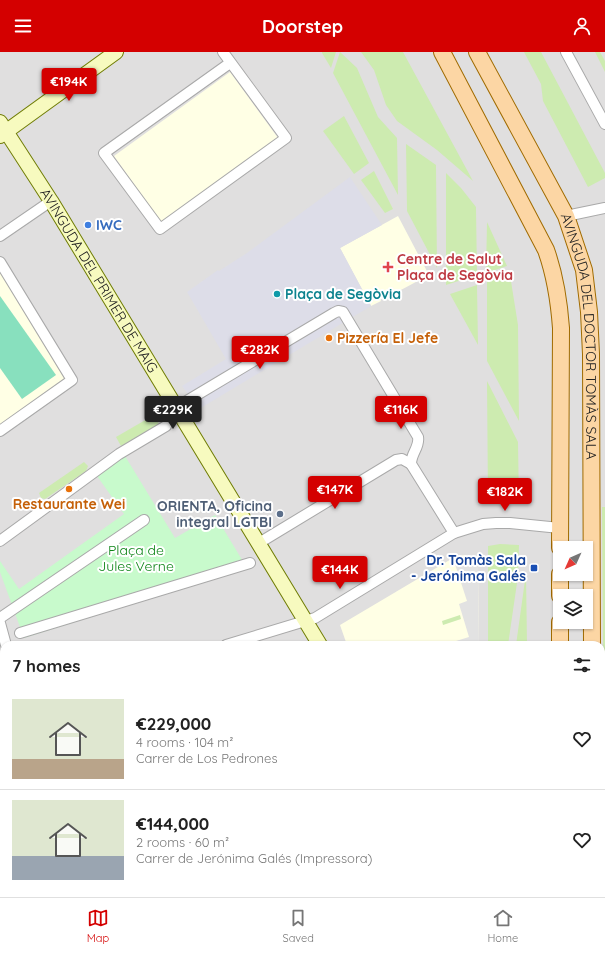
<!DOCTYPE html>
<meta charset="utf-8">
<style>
:root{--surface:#fff;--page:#f6f6f6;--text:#222;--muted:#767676;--line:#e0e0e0;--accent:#d40000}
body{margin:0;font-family:Quicksand,sans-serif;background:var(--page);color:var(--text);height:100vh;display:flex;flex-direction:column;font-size:15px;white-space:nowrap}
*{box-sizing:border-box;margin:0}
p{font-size:13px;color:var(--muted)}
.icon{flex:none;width:22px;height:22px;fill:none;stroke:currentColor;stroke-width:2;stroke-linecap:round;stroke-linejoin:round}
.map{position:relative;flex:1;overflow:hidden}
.panel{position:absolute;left:0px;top:589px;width:605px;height:256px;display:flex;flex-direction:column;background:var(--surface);border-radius:12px 12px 0 0;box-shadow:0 1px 3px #0004}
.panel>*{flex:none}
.needle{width:26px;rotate:225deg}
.buttons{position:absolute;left:553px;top:489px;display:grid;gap:8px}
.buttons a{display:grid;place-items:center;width:40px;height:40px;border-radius:0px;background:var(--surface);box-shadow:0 1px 3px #0004;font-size:20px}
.price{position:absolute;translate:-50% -34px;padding:0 9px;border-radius:4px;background:var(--accent);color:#fff;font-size:13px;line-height:26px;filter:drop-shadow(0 1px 2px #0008)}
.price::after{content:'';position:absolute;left:50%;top:24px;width:12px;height:9px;margin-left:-6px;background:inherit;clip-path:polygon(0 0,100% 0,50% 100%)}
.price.on{background:#222;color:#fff}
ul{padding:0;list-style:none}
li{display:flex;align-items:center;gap:12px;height:100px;padding:0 12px}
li+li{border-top:1px solid var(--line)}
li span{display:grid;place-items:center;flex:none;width:112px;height:80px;border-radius:0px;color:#555}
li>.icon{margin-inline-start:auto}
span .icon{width:48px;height:48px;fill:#fffc;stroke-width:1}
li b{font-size:17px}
h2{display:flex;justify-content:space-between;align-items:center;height:48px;padding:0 12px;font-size:17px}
header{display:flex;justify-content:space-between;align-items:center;height:52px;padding:0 12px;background:var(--accent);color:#fff;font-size:18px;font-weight:700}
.tab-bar{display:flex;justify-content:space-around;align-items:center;height:56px;border-top:1px solid var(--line);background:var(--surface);font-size:11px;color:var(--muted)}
.tab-bar a{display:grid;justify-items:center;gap:2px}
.tab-bar .on{color:var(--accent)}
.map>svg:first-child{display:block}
</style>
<header><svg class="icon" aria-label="menu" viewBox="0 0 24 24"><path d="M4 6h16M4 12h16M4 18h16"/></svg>Doorstep<svg class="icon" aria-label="person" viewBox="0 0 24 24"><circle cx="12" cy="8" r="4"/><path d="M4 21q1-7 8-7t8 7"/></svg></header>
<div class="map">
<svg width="605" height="845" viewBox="0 0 605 845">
<rect width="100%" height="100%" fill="#f2efe9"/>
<path fill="#e0dfdf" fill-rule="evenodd" d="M0,0h605v845h-605zM560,496h26v26h-26zM560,544h26v26h-26zM4,593h597v248h-597z"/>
<g fill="#ffffe5">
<polygon points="230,20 278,86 161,170 114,104"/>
<polygon points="398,164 429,223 384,247 380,247 381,249 371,254 365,239 363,239 340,196"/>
<polygon points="0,220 65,327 0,374"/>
<polygon points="464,503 473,508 478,518 479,593 347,593 340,573 453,506"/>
</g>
<g fill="#cdebb0">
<polygon points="322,0 336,0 331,16 322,1"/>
<polygon points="340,0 357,16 378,65 397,86 398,143 333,21"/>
<polygon points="361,0 403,0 473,129 437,98 397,69 386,53 374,18"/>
<polygon points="524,0 541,0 605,121 605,126 588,135 543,49 541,32"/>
<polygon points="595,0 600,0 605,9 605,20"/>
<polygon points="344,64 369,111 354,122 323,79"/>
<polygon points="406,92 436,113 437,216 407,159"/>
<polygon points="374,119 393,157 385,161 361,128"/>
<polygon points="446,121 461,136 476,155 477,223 446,233"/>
<polygon points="487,170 507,214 486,221"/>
<polygon points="510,223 518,273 519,369 487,309 487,230"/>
<polygon points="477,233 478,293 450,242"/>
<polygon points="487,329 518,390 519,450 488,450"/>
<polygon points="154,363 159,372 121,394 116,385"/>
<polygon points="84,410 88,414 86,419 45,447 41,446 39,441"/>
<polygon points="602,455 605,455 605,717 604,717"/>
<polygon points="500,492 519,493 518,524 508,593 488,593 488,494"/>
<polygon points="526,521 527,593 516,593"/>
<polygon points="460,563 461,567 443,573 442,569"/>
</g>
<polygon fill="#c8facc" points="125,404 175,486 215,463 247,516 24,586 0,520 0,509 19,537 124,462 97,424"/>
<polygon fill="#88e0be" points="0,244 56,323 22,347 0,316"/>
<polygon fill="#e2e2e2" points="458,504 472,506 478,516 479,593 457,593 456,589 469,585 459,552 467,549 453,506"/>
<polygon fill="#dddde8" points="350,125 382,173 340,196 371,254 199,357 182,334 226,307 187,240 218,218 219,219 247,201"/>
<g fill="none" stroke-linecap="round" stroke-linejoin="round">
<defs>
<g id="street">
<polyline points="223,0 286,86 160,177 104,101 230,11"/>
<polyline points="566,0 605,72"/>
<polyline points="566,164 605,156"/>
<polyline points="0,184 51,149"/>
<polyline points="0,210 72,328 0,379"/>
<path d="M175,356l159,-95 4,-2 5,1 75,125c2,10 -7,16 -7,27l43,69"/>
<polyline points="0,489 119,402 166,374"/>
<polyline points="259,491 396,408 402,407 411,412"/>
<polyline points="0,566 144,468"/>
<polyline points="0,571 6,593"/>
<polyline points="20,581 250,511"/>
<polyline points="226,593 315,566 454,481 483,472 496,471 510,471 560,476"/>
<polyline points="0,662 4,661"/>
<polyline points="84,841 85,845"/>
<polyline points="185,841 186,845"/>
<polyline points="275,841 277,845"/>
</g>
<g id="secondary">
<path id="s1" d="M0,70l51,79 269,444"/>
<polyline points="0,84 116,0"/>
<polyline points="399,841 400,845"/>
<polyline points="446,845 455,841"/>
<polyline points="466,845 488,841"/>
</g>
<g id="primary">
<path d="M442,0l104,198c9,25 13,51 15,78l-1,220"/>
<path id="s2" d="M477,0l89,164 18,54 5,42 2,42 1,291"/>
<polyline points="560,522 560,544"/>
<polyline points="560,570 560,593"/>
<polyline points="601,752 605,752"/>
<polyline points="520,841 525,845"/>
<polyline points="564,841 564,845"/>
<polyline points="589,845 598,841"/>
</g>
</defs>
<use href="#street" stroke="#a9a9a9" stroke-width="12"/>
<use href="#secondary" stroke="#707d05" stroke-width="16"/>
<use href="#primary" stroke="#a06b00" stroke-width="18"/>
<use href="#street" stroke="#fff" stroke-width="10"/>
<use href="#secondary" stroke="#f7fabf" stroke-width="14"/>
<use href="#primary" stroke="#fcd6a4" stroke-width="16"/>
</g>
<circle fill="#3f7fe0" stroke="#fff" stroke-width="1.5" cx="88" cy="173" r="4"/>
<path fill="#e0444e" stroke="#fff" stroke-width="1.5" d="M386 209h4v4h4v4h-4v4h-4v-4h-4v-4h4z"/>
<circle fill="#0f9aa8" stroke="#fff" stroke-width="1.5" cx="277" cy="242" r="4"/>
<g fill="#e8710a" stroke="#fff" stroke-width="1.5">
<circle cx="329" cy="286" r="4"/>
<circle cx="69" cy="437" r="4"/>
</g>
<circle fill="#5c6f8a" stroke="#fff" stroke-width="1.5" cx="280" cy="462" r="4"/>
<rect fill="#1a4fb4" stroke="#fff" stroke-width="1.5" x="530" y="512" width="8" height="8" rx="2"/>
<g text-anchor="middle" stroke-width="4" stroke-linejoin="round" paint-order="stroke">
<g font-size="14" font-weight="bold" fill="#366cbe" stroke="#fff" text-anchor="start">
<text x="96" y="178">IWC</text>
</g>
<g font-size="14" font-weight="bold" fill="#be3a42" stroke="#fff" text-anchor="start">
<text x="397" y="212">Centre de Salut<tspan x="397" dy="16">Plaça de Segòvia</tspan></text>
</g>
<g font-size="14" fill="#222" stroke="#fff">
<text dy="5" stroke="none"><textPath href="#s1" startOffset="187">AVINGUDA DEL PRIMER DE MAIG</textPath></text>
<text dy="5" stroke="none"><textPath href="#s2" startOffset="309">AVINGUDA DEL DOCTOR TOMÀS SALA</textPath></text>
</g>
<g font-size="14" font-weight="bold" fill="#0d838f" stroke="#fff" text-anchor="start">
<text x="285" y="247">Plaça de Segòvia</text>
</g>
<g font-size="14" font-weight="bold" fill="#c56008" stroke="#fff" text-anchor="start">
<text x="337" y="291">Pizzería El Jefe</text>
<text x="69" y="457" text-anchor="middle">Restaurante Wei</text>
</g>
<g font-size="14" font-weight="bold" fill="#4e5e75" stroke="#fff" text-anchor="end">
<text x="272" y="459">ORIENTA, Oficina<tspan x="272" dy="16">integral LGTBI</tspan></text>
</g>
<g font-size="14" fill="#0c8416" stroke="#fff">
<text x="136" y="503">Plaça de<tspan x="136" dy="16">Jules Verne</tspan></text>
</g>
<g font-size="14" font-weight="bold" fill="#164399" stroke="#fff" text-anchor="end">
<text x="526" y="513">Dr. Tomàs Sala<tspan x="526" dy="16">- Jerónima Galés</tspan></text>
</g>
</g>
</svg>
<div class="buttons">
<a><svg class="needle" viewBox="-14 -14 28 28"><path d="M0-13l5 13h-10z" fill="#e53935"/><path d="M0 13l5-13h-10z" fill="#767676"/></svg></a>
<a><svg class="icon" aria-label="layers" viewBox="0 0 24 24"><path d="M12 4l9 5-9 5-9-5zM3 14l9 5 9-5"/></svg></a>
</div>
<b class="price" style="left:69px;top:50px">€194K</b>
<b class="price" style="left:260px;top:318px">€282K</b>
<b class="price on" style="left:173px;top:378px">€229K</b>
<b class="price" style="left:401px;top:378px">€116K</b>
<b class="price" style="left:335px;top:458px">€147K</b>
<b class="price" style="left:505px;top:460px">€182K</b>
<b class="price" style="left:340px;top:538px">€144K</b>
<section class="panel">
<h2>7 homes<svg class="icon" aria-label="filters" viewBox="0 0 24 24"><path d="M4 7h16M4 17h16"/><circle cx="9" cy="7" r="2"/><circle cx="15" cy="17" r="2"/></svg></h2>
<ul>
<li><span style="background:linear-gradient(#dfe7d0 75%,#b9a48a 0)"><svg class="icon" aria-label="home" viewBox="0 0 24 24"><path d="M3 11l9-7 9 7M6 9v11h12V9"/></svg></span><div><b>€229,000</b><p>4 rooms · 104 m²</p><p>Carrer de Los Pedrones</p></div><svg class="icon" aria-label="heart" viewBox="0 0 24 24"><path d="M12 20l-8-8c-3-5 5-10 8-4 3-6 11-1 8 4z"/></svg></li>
<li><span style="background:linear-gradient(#dfe7d0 70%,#9aa5b1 0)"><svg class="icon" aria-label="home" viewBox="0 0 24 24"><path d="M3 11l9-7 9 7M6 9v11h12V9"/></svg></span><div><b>€144,000</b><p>2 rooms · 60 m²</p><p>Carrer de Jerónima Galés (Impressora)</p></div><svg class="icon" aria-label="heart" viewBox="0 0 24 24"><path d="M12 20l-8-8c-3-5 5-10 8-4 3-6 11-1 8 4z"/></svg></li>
</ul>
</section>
</div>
<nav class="tab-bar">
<a class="on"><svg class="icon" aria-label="map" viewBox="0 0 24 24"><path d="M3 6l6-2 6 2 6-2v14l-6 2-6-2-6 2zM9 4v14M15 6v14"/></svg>Map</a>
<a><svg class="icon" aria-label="saved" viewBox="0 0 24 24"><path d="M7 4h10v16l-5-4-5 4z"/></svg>Saved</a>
<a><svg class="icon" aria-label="home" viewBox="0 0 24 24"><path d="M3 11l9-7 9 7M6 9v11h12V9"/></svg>Home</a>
</nav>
